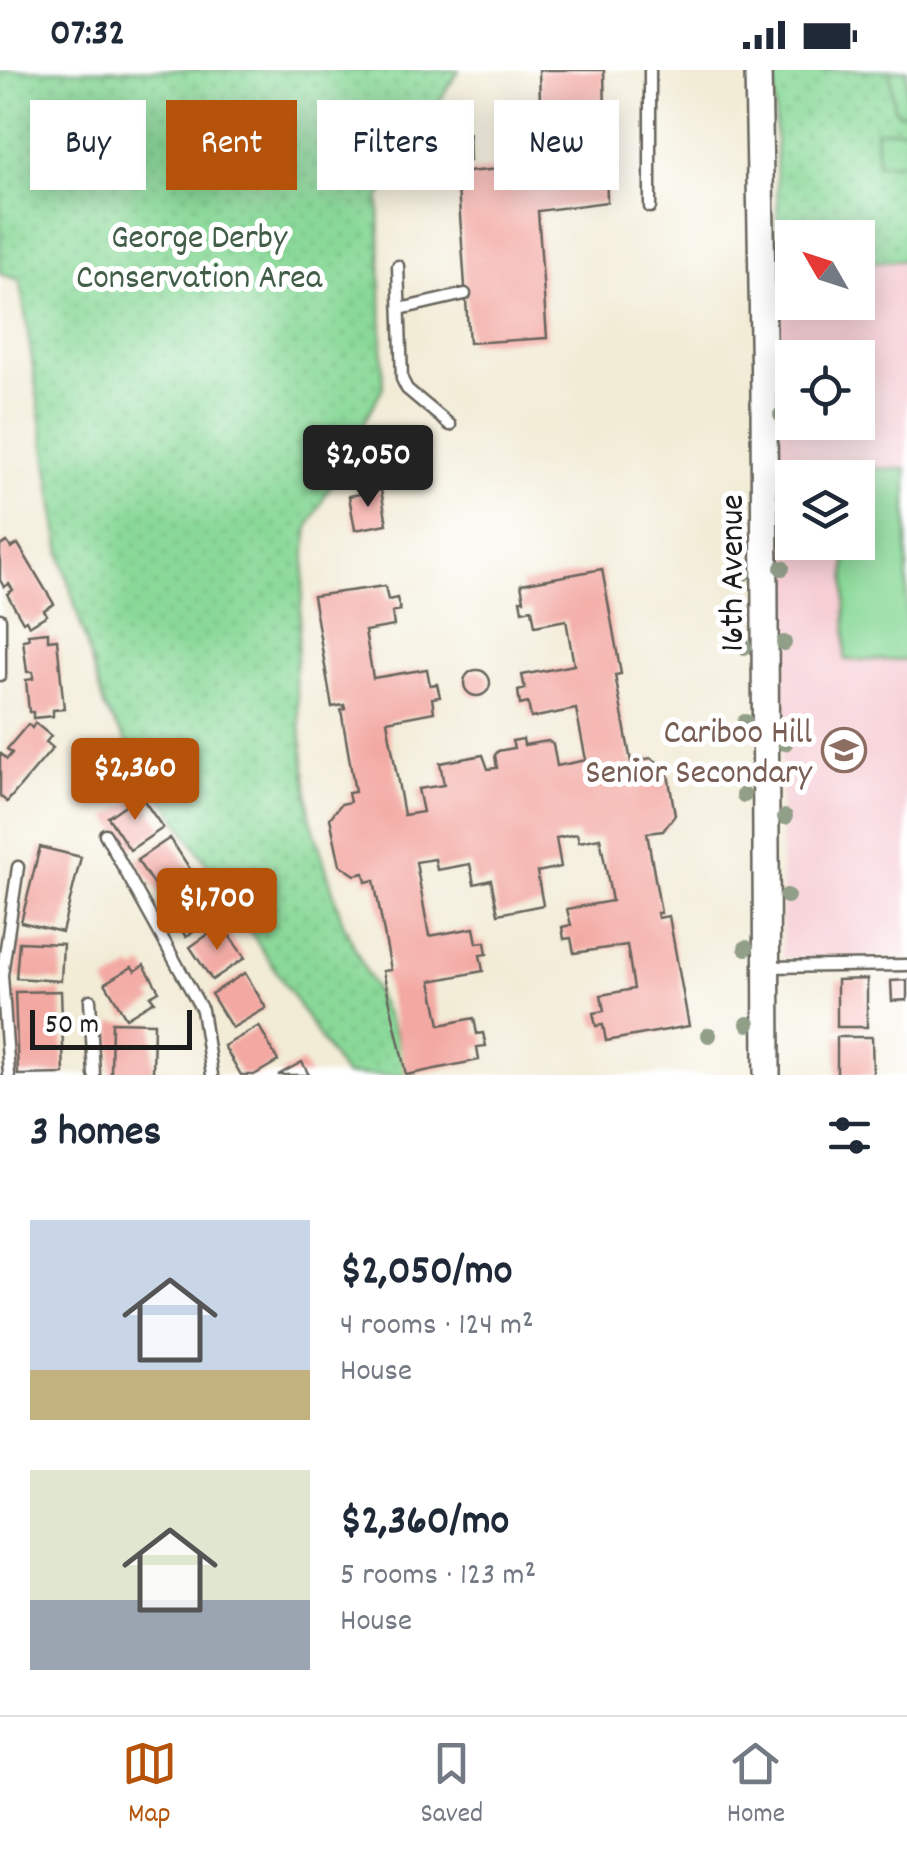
<!DOCTYPE html>
<meta charset="utf-8">
<style>
:root{--surface:#fff;--page:#f2f2f3;--text:#1f2937;--muted:#747a83;--line:#e0e1e3;--accent:#b45309}
body{margin:0;font-family:Dekko,sans-serif;background:var(--page);color:var(--text);height:100vh;display:flex;flex-direction:column;font-size:38px;white-space:nowrap}
*{box-sizing:border-box;margin:0}
p{font-size:32px;color:var(--muted)}
.icon{flex:none;width:55px;height:55px;fill:none;stroke:currentColor;stroke-width:2;stroke-linecap:round;stroke-linejoin:round}
.map{position:relative;height:1005px;overflow:hidden}
.drawer{display:flex;flex-direction:column;background:var(--surface);flex:1}
.drawer>*{flex:none}
.top-card{position:absolute;left:30px;top:30px;width:848px;height:90px;display:flex;gap:20px}
.needle{width:65px;rotate:309deg}
.buttons{position:absolute;left:775px;top:150px;display:grid;gap:20px}
.buttons a{display:grid;place-items:center;width:100px;height:100px;border-radius:0px;background:var(--surface);box-shadow:0 5px 25px #0003;font-size:50px}
.scale{position:absolute;left:30px;bottom:25px;width:162px;box-sizing:border-box;padding-left:10px;border:5px solid #1c1c1c;border-top:0;font-size:28px;line-height:35px;white-space:nowrap;color:#1c1c1c;-webkit-text-stroke:8px #fff;paint-order:stroke}
.price{position:absolute;translate:-50% -85px;padding:0 22px;border-radius:10px;background:var(--accent);color:#fff;font-size:32px;line-height:65px;filter:drop-shadow(0 2px 5px #0008)}
.price::after{content:'';position:absolute;left:50%;top:60px;width:30px;height:22px;margin-left:-15px;background:inherit;clip-path:polygon(0 0,100% 0,50% 100%)}
.price.current{background:#222;color:#fff}
ul{padding:0;list-style:none}
li{display:flex;align-items:center;gap:30px;height:250px;padding:0 30px}
li span{display:grid;place-items:center;flex:none;width:280px;height:200px;border-radius:0px;color:#555}
li>.icon{margin-inline-start:auto}
span .icon{width:120px;height:120px;fill:#fffc;stroke-width:1}
li b{font-size:42px}
h2{display:flex;justify-content:space-between;align-items:center;height:120px;padding:0 30px;font-size:42px}
.tag{padding:0 35px;border-radius:0px;background:var(--surface);box-shadow:0 5px 25px #0003;font-size:35px;line-height:90px}
.tag.current{background:var(--accent);color:#fff}
.status{display:flex;justify-content:space-between;align-items:center;height:70px;padding:0 50px;background:var(--surface);direction:ltr}
.status svg{height:28px;fill:currentColor}
.tab-bar{display:flex;justify-content:space-around;align-items:center;height:140px;border-top:2px solid var(--line);background:var(--surface);font-size:28px;color:var(--muted)}
.tab-bar a{display:grid;justify-items:center;gap:5px}
.tab-bar .current{color:var(--accent)}
.map>svg:first-child{display:block}
</style>
<div class="status"><b>07:32</b><svg viewBox="0 0 49 12"><path d="M0 12V9h3v3zM5 12V6h3v6zM10 12V3h3v9zM15 12V0h3v12zM26 1h20v11H26zM47 4h2v5h-2z"/></svg></div>
<div class="map">
<svg width="907" height="1005" viewBox="0 0 907 1005">
<defs>
<pattern id="park-dots" width="8" height="8" patternUnits="userSpaceOnUse" patternTransform="scale(2.5)"><rect width="8" height="8" fill="#8ad999"/><path d="M2 2h.1M6 6h.1" fill="none" stroke="#76ba83" stroke-width="1.8" stroke-linecap="round"/></pattern>
</defs>
<rect width="100%" height="100%" fill="#fff"/>
<filter id="ink" filterUnits="userSpaceOnUse"><feTurbulence type="fractalNoise" baseFrequency=".01" numOctaves="2"/><feDisplacementMap in="SourceGraphic" scale="20" xChannelSelector="R" yChannelSelector="G"/><feConvolveMatrix kernelMatrix="1 2 1 2 8 2 1 2 1" color-interpolation-filters="sRGB"/></filter>
<filter id="wash" filterUnits="userSpaceOnUse"><feTurbulence type="fractalNoise" baseFrequency=".0048" numOctaves="4" result="noise"/><feDisplacementMap in="SourceGraphic" scale="40" xChannelSelector="R" yChannelSelector="G"/><feGaussianBlur stdDeviation="2.25" result="paint"/><feColorMatrix in="noise" values="0 0 0 0 0 0 0 0 0 0 0 0 0 0 0 0 0 1.4 0 .05"/><feComposite in="paint" operator="in"/></filter>
<g filter="url(#wash)">
<rect width="100%" height="100%" fill="#f2ecd7"/>
<path fill="#f6cfd5" fill-rule="evenodd" d="M907,190v697l-125,1 -5,-621 2,-68 13,-1v34h66v-39zM792,288h66v64h-66zM792,408h66v64h-66z"/>
<g fill="url(#park-dots)" stroke="#537a5a" stroke-width="2.5">
<polygon points="0,0 459,0 379,129 383,317 308,458 295,608 310,746 343,853 415,1005 344,1005 105,639 62,490 20,210 0,204"/>
<polygon points="774,0 907,0 907,190 858,193 858,168 792,168 792,198 779,199"/>
</g>
<g fill="#8ad999" stroke="#537a5a" stroke-width="2.5">
<polygon points="890,0 907,0 907,43 899,43 894,38"/>
<polygon points="907,59 907,92 878,94 875,61"/>
<polygon points="846,398 907,399 907,590 845,590 846,473 858,472 858,408 846,407"/>
</g>
<g id="blocks">
<g fill="#f3a8a2">
<polygon points="539,0 604,0 607,132 538,141 547,268 469,273 457,103 542,95"/>
<polygon points="469,63 470,91 441,92 440,64"/>
<polygon points="381,420 387,454 355,460 349,426"/>
<polygon points="7,472 11,478 18,474 54,534 44,540 47,545 29,556 26,550 23,552 7,524 13,520 9,514 4,517 0,510 0,476"/>
<polygon points="602,499 621,604 615,605 631,692 651,688 667,698 675,745 663,761 647,763 661,843 657,843 658,848 669,846 689,956 606,971 603,955 596,956 593,943 604,941 601,925 634,919 627,875 574,883 571,868 564,869 562,857 571,855 567,839 612,831 600,768 579,772 577,764 556,768 561,797 537,802 543,835 498,844 491,810 474,814 470,794 437,800 435,789 416,792 429,866 474,858 477,873 485,872 487,884 480,885 483,901 431,911 440,955 474,948 477,964 483,963 486,976 477,977 479,990 406,1005 383,901 391,900 374,810 366,812 364,803 355,805 340,795 330,748 341,734 350,732 348,723 355,722 341,640 345,639 344,635 332,637 313,526 385,516 388,530 397,528 400,540 392,542 394,556 365,561 373,608 427,599 430,615 437,614 440,627 432,628 434,642 387,651 404,745 423,742 418,719 444,715 440,693 483,685 488,699 497,698 495,685 498,681 514,678 512,671 523,669 524,675 548,671 553,674 557,696 586,690 576,639 531,648 528,633 520,635 518,621 525,619 522,605 574,595 566,550 535,556 532,539 522,541 520,530 524,530 521,514"/>
<polygon points="48,562 48,570 57,569 64,639 53,640 53,646 33,648 33,642 29,642 26,610 33,609 33,602 27,602 23,570 29,569 28,564"/>
<circle cx="477" cy="613" r="13"/>
<polygon points="35,653 51,666 46,672 53,678 7,732 0,726 0,683 7,689 12,683 7,679 28,654 32,658"/>
<polygon points="140,725 163,758 130,780 108,747"/>
<polygon points="170,768 192,802 159,823 137,790"/>
<polygon points="40,777 81,787 62,862 21,852"/>
<polygon points="197,812 219,845 186,867 164,834"/>
<polygon points="222,855 245,888 212,910 190,877"/>
<polygon points="19,872 63,874 61,911 16,908"/>
<polygon points="144,895 159,921 150,926 154,931 126,948 105,913 132,897 135,901"/>
<polygon points="245,903 266,938 232,958 211,924"/>
<polygon points="867,909 867,957 837,957 837,910"/>
<polygon points="907,910 907,930 892,931 891,911"/>
<polygon points="61,921 64,1004 18,1005 15,922"/>
<polygon points="112,952 154,953 153,1005 111,1005"/>
<polygon points="259,956 278,991 254,1005 241,1005 224,976"/>
<polygon points="837,967 872,967 873,1005 837,1005"/>
<polygon points="302,992 309,1005 278,1005"/>
</g>
</g>
</g>
<g filter="url(#ink)">
<use href="#blocks" fill-opacity="0" stroke="#67655d" stroke-width="2.5"/>
<g fill="none" stroke-linecap="round" stroke-linejoin="round">
<defs>
<g id="service">
<polyline points="650,0 650,137"/>
<polyline points="398,196 402,309 407,319 450,355"/>
<polyline points="400,239 465,224"/>
<polyline points="0,549 0,605"/>
<polyline points="105,764 202,940 212,1005"/>
<polyline points="768,897 907,895"/>
<polyline points="90,930 94,1005"/>
<polyline points="9,1005 2,905 18,797"/>
</g>
<polyline id="tertiary" points="758,0 764,322 767,1005"/>
</defs>
<use href="#service" stroke="#67655d" stroke-width="15"/>
<use href="#tertiary" stroke="#67655d" stroke-width="30"/>
<use href="#service" stroke="#fff" stroke-width="10"/>
<use href="#tertiary" stroke="#fff" stroke-width="25"/>
</g>
<g fill="#919e88">
<circle cx="781" cy="345" r="8"/>
<circle cx="783" cy="423" r="8"/>
<circle cx="782" cy="498" r="8"/>
<circle cx="744" cy="503" r="8"/>
<circle cx="784" cy="573" r="8"/>
<circle cx="744" cy="577" r="8"/>
<circle cx="745" cy="652" r="8"/>
<circle cx="785" cy="673" r="8"/>
<circle cx="744" cy="725" r="8"/>
<circle cx="785" cy="747" r="8"/>
<circle cx="787" cy="826" r="8"/>
<circle cx="746" cy="878" r="8"/>
<circle cx="748" cy="954" r="8"/>
<circle cx="709" cy="965" r="8"/>
</g>
</g>
<defs>
<symbol id="school-ring" viewBox="-11 -11 22 22"><circle r="9.5" fill="#fff" stroke="#8d6e63" stroke-width="1.5"/><path d="M0-5L7-2L0 1L-7-2ZM-4 1L0 2.5L4 1V4Q0 6-4 4Z" fill="#8d6e63"/></symbol>
</defs>
<g fill-rule="evenodd">
<use href="#school-ring" x="819" y="655" width="50" height="50"/>
</g>
<g text-anchor="middle" stroke-width="10" stroke-linejoin="round" paint-order="stroke">
<g font-size="35" fill="#425e48" stroke="#fff">
<text x="199" y="177">George Derby<tspan x="199" dy="40">Conservation Area</tspan></text>
</g>
<g font-size="35" fill="#1c1c1c" stroke="#fff">
<text transform="translate(730 503) rotate(-90)" y="12">16th Avenue</text>
</g>
<g font-size="35" fill="#785e54" stroke="#fff" text-anchor="end">
<text x="812" y="672">Cariboo Hill<tspan x="812" dy="40">Senior Secondary</tspan></text>
</g>
</g>
</svg>
<div class="buttons">
<a><svg class="needle" viewBox="-14 -14 28 28"><path d="M0-13l5 13h-10z" fill="#e53935"/><path d="M0 13l5-13h-10z" fill="#747a83"/></svg></a>
<a><svg class="icon" aria-label="locate" viewBox="0 0 24 24"><circle cx="12" cy="12" r="6"/><path d="M12 2v4M12 18v4M2 12h4M18 12h4"/></svg></a>
<a><svg class="icon" aria-label="layers" viewBox="0 0 24 24"><path d="M12 4l9 5-9 5-9-5zM3 14l9 5 9-5"/></svg></a>
</div>
<div class="scale">50 m</div>
<b class="price current" style="left:368px;top:440px">$2,050</b>
<b class="price" style="left:135px;top:753px">$2,360</b>
<b class="price" style="left:217px;top:883px">$1,700</b>
<div class="top-card">
<a class="tag">Buy</a>
<a class="tag current">Rent</a>
<a class="tag">Filters</a>
<a class="tag">New</a>
</div>
</div>
<section class="drawer">
<h2>3 homes<svg class="icon" aria-label="filters" viewBox="0 0 24 24"><path d="M4 7h16M4 17h16"/><circle cx="9" cy="7" r="2"/><circle cx="15" cy="17" r="2"/></svg></h2>
<ul>
<li><span style="background:linear-gradient(#c9d6e8 75%,#c2b280 0)"><svg class="icon" aria-label="home" viewBox="0 0 24 24"><path d="M3 11l9-7 9 7M6 9v11h12V9"/></svg></span><div><b>$2,050/mo</b><p>4 rooms · 124 m²</p><p>House</p></div></li>
<li><span style="background:linear-gradient(#dfe7d0 65%,#9aa5b1 0)"><svg class="icon" aria-label="home" viewBox="0 0 24 24"><path d="M3 11l9-7 9 7M6 9v11h12V9"/></svg></span><div><b>$2,360/mo</b><p>5 rooms · 123 m²</p><p>House</p></div></li>
</ul>
</section>
<nav class="tab-bar">
<a class="current"><svg class="icon" aria-label="map" viewBox="0 0 24 24"><path d="M3 6l6-2 6 2 6-2v14l-6 2-6-2-6 2zM9 4v14M15 6v14"/></svg>Map</a>
<a><svg class="icon" aria-label="saved" viewBox="0 0 24 24"><path d="M7 4h10v16l-5-4-5 4z"/></svg>Saved</a>
<a><svg class="icon" aria-label="home" viewBox="0 0 24 24"><path d="M3 11l9-7 9 7M6 9v11h12V9"/></svg>Home</a>
</nav>
